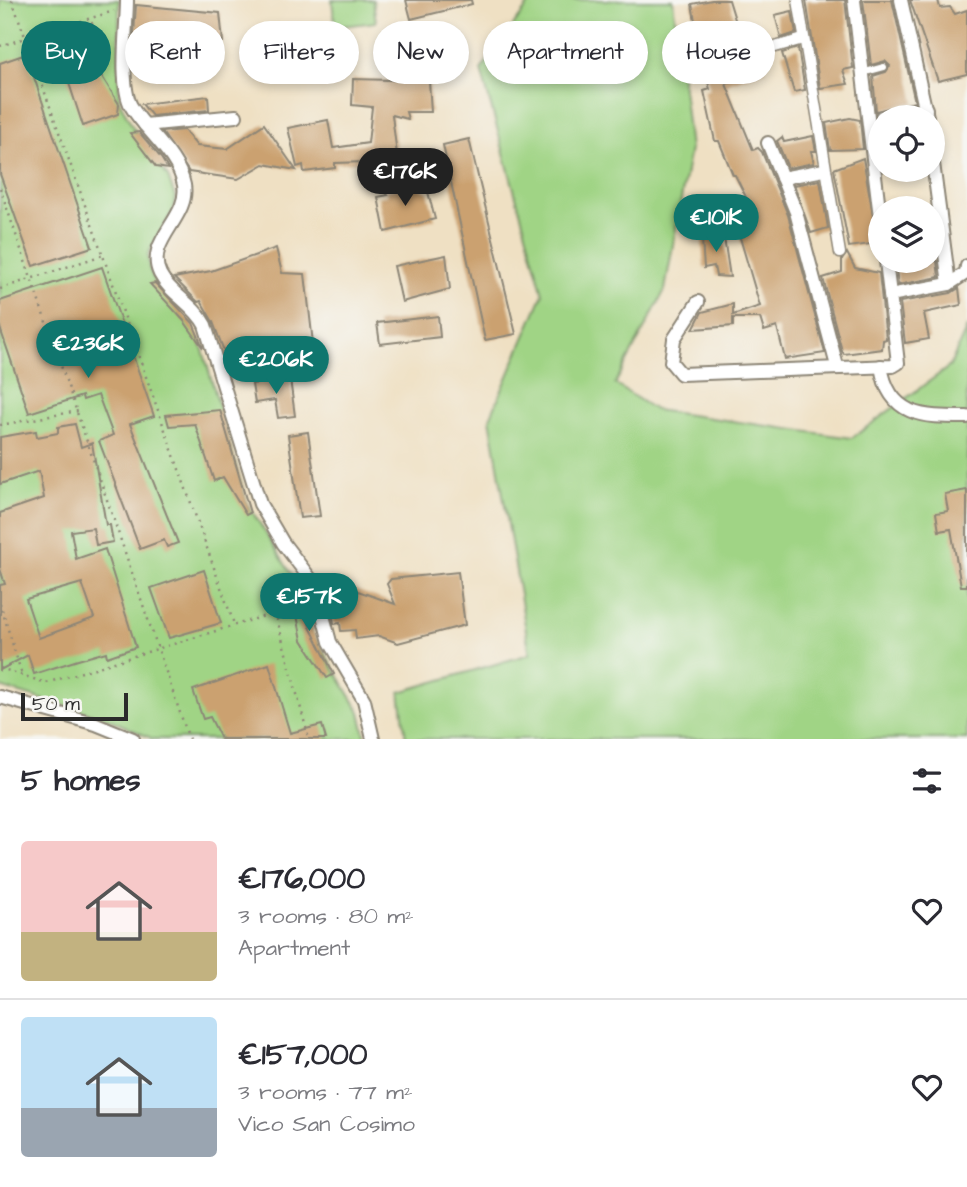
<!DOCTYPE html>
<meta charset="utf-8">
<style>
:root{--surface:#fff;--page:#f7f7f7;--text:#2b2b33;--muted:#7c7c81;--line:#e1e1e2;--accent:#0f766e}
body{margin:0;font-family:"Architects Daughter",sans-serif;background:var(--page);color:var(--text);height:100vh;display:flex;flex-direction:column;font-size:26px;white-space:nowrap}
*{box-sizing:border-box;margin:0}
p{font-size:23px;color:var(--muted)}
.icon{flex:none;width:38px;height:38px;fill:none;stroke:currentColor;stroke-width:2;stroke-linecap:round;stroke-linejoin:round}
.map{position:relative;height:739px;overflow:hidden}
.side{display:flex;flex-direction:column;background:var(--surface);flex:1}
.side>*{flex:none}
.hud{position:absolute;left:21px;top:21px;width:926px;height:63px;display:flex;gap:14px}
.fabs{position:absolute;left:868px;top:105px;display:grid;gap:14px}
.fabs a{display:grid;place-items:center;width:77px;height:77px;border-radius:50%;background:var(--surface);box-shadow:0 4px 10px #0003;font-size:35px}
.scale{position:absolute;left:21px;bottom:18px;width:107px;box-sizing:border-box;padding-left:7px;border:4px solid #2b2b2b;border-top:0;font-size:19px;line-height:24px;white-space:nowrap;color:#2b2b2b;-webkit-text-stroke:5px #f6f6f2;paint-order:stroke}
.price{position:absolute;translate:-50% -60px;padding:0 16px;border-radius:24px;background:var(--accent);color:#fff;font-size:23px;line-height:46px;filter:drop-shadow(0 2px 4px #0008)}
.price::after{content:'';position:absolute;left:50%;top:42px;width:21px;height:16px;margin-left:-10px;background:inherit;clip-path:polygon(0 0,100% 0,50% 100%)}
.price.on{background:#222;color:#fff}
ul{padding:0;list-style:none}
li{display:flex;align-items:center;gap:21px;height:175px;padding:0 21px}
li+li{border-top:2px solid var(--line)}
li span{display:grid;place-items:center;flex:none;width:196px;height:140px;border-radius:7px;color:#555}
li>.icon{margin-inline-start:auto}
span .icon{width:84px;height:84px;fill:#fffc;stroke-width:1}
li b{font-size:30px}
h2{display:flex;justify-content:space-between;align-items:center;height:84px;padding:0 21px;font-size:30px}
.pill{padding:0 24px;border-radius:32px;background:var(--surface);box-shadow:0 4px 10px #0003;font-size:24px;line-height:63px}
.pill.on{background:var(--accent);color:#fff}
.map>svg:first-child{display:block}
</style>
<div class="map">
<svg width="967" height="739" viewBox="0 0 967 739">
<rect width="100%" height="100%" fill="#f6f6f2"/>
<filter id="ink" filterUnits="userSpaceOnUse"><feTurbulence type="fractalNoise" baseFrequency=".0143" numOctaves="2"/><feDisplacementMap in="SourceGraphic" scale="14" xChannelSelector="R" yChannelSelector="G"/><feConvolveMatrix kernelMatrix="1 2 1 2 8 2 1 2 1" color-interpolation-filters="sRGB"/></filter>
<filter id="wash" filterUnits="userSpaceOnUse"><feTurbulence type="fractalNoise" baseFrequency=".00686" numOctaves="4" result="noise"/><feDisplacementMap in="SourceGraphic" scale="28" xChannelSelector="R" yChannelSelector="G"/><feGaussianBlur stdDeviation="1.57" result="paint"/><feColorMatrix in="noise" values="0 0 0 0 0 0 0 0 0 0 0 0 0 0 0 0 0 1.4 0 .05"/><feComposite in="paint" operator="in"/></filter>
<g filter="url(#wash)">
<rect width="100%" height="100%" fill="#efe0c3"/>
<g fill="#a0d485" stroke="#668058" stroke-width="2">
<polygon points="0,0 119,0 119,100 132,126 168,177 175,197 173,211 148,254 149,268 157,286 200,340 247,503 298,585 313,634 360,712 366,739 153,739 109,719 0,687"/>
<polygon points="332,0 373,0 376,22 335,27"/>
<polygon points="532,0 673,0 690,149 665,290 615,384 655,410 852,438 950,366 967,327 967,739 406,739 400,692 530,654 490,418 543,294 481,70"/>
</g>
<g id="blocks">
<g fill="#cba170" fill-rule="evenodd">
<polygon points="406,0 471,0 472,4 411,19"/>
<polygon points="712,0 729,0 737,26 728,26 734,51 702,63 701,60 708,58 701,31 697,32 692,4"/>
<polygon points="806,0 845,0 853,68 843,70 848,84 820,88"/>
<polygon points="863,0 892,0 915,102 876,111 873,76 886,72 890,66 885,61 871,65"/>
<polygon points="910,0 938,0 940,8 950,7 955,14 967,10 967,74 938,81"/>
<polygon points="136,5 220,13 223,42 196,43 196,40 139,48 134,34"/>
<polygon points="792,11 796,33 781,38 775,15"/>
<polygon points="92,23 100,50 90,57 119,104 118,114 83,126 67,77 61,79 52,55 77,46 72,29"/>
<polygon points="798,48 805,90 794,92 782,53"/>
<polygon points="26,54 92,247 33,266 0,174 0,63"/>
<polygon points="763,58 766,70 726,84 753,150 758,148 762,152 788,215 825,353 785,359 777,327 764,331 760,318 733,318 733,326 693,329 702,312 733,304 733,315 760,306 734,217 747,215 744,205 749,203 735,175 733,175 719,141 715,141 704,91 710,89 705,72"/>
<polygon points="353,79 429,81 431,112 406,112 408,119 392,115 397,155 366,158 366,162 335,163 335,168 304,172 303,165 297,167 288,128 328,120 333,148 368,143 372,107 352,105"/>
<polygon points="208,96 209,110 152,116 142,104"/>
<polygon points="850,118 860,120 863,149 830,150 826,123"/>
<polygon points="264,124 296,170 264,164 238,179 189,172 162,132 184,130 197,146 227,149"/>
<polygon points="139,132 161,158 168,169 156,167 130,133"/>
<polygon points="813,136 816,151 811,151 814,163 788,168 777,141 782,137 784,142"/>
<polygon points="469,139 516,334 485,340 443,145"/>
<polygon points="863,158 878,243 849,247 834,169"/>
<polygon points="820,180 828,228 811,233 794,185"/>
<polygon points="414,185 428,192 435,219 385,232 378,197 388,195 385,191"/>
<polygon points="723,231 730,277 716,276 714,266 704,268 702,239"/>
<polygon points="276,248 282,273 305,274 314,352 230,367 213,322 201,301 198,302 174,278 211,271"/>
<polygon points="847,253 855,268 879,273 886,339 883,340 882,349 844,354 842,351 823,278 842,272 842,260"/>
<polygon points="446,255 450,289 402,302 394,266"/>
<polygon points="895,261 937,261 939,277 898,285"/>
<polygon points="102,267 154,416 130,424 178,543 167,547 164,540 140,549 99,441 113,435 98,395 83,400 82,396 29,413 0,328 0,301"/>
<polygon points="155,283 193,323 203,348 184,321 150,284"/>
<polygon points="959,288 961,305 924,313 929,339 905,343 900,302 951,293"/>
<polygon points="438,316 440,337 380,344 377,323"/>
<polygon points="290,379 295,416 278,418 275,400 255,403 252,384"/>
<polygon points="220,410 250,513 246,515 223,477 214,481 195,424 169,426 166,415"/>
<path d="M75,424l6,23 11,-4 14,82h4l3,17 -17,3 -3,-17 -22,3 5,28 29,-10 31,98 -29,10 -1,-5 -28,8 -44,14 -6,-19 -28,15v-85l5,-1 -5,-15v-56l44,-15 -5,-27 -39,13v-47l36,-6 1,6 21,-4v-6zM82,583l12,35 -55,20 -13,-39z"/>
<polygon points="308,432 320,516 300,518 288,435"/>
<polygon points="967,490 967,586 961,586 951,529 939,531 936,513 948,511 945,494"/>
<polygon points="204,570 221,623 169,638 151,588"/>
<polygon points="458,572 465,625 398,643 379,636 356,639 355,630 341,631 340,623 334,624 329,588 344,586 395,604 387,584 391,579"/>
<polygon points="298,585 310,627 334,674 327,678 302,640 295,605 288,590"/>
<polygon points="269,664 290,733 322,725 326,739 221,739 210,717 203,719 193,690"/>
</g>
</g>
</g>
<g filter="url(#ink)">
<use href="#blocks" fill-opacity="0" stroke="#8d8677" stroke-width="2"/>
<g fill="none" stroke-linecap="round" stroke-linejoin="round">
<defs>
<polyline id="service" points="862,73 884,67"/>
<g id="pedestrian">
<polyline points="798,0 840,253"/>
<polyline points="709,66 803,39"/>
</g>
<g id="minor">
<path d="M127,0c0,26 -8,84 4,106 15,26 47,48 53,79 6,33 -40,56 -24,89 10,20 34,30 45,51l55,179 23,39 32,42 15,57 34,58 9,39"/>
<polyline points="854,0 880,217"/>
<polyline points="901,0 927,117"/>
<polyline points="882,117 926,109"/>
<polyline points="145,125 236,116"/>
<polyline points="768,143 796,212 837,366"/>
<polyline points="933,163 949,284"/>
<polyline points="782,178 824,170"/>
<polyline points="890,295 949,284 966,273 967,266"/>
<polyline points="698,302 674,339 671,362 681,374 893,366 898,363 886,261"/>
<path d="M881,366c8,52 44,51 86,51"/>
<polyline points="0,697 96,724 133,739"/>
</g>
</defs>
<use href="#service" stroke="#8d8677" stroke-width="10"/>
<use href="#pedestrian" stroke="#8d8677" stroke-width="13"/>
<use href="#minor" stroke="#8d8677" stroke-width="16"/>
<g stroke="#8d8677" stroke-width="2.5" stroke-dasharray="2 5" stroke-linecap="butt">
<polyline points="12,0 234,624"/>
<polyline points="0,46 114,11"/>
<polyline points="0,188 189,739"/>
<polyline points="0,289 103,255"/>
<polyline points="0,425 78,411"/>
<polyline points="0,603 22,675"/>
<polyline points="275,612 309,739"/>
<polyline points="0,668 46,683 307,603"/>
</g>
<use href="#service" stroke="#fff" stroke-width="6"/>
<use href="#pedestrian" stroke="#fff" stroke-width="10"/>
<use href="#minor" stroke="#fff" stroke-width="12"/>
</g>
</g>
</svg>
<div class="fabs">
<a><svg class="icon" aria-label="locate" viewBox="0 0 24 24"><circle cx="12" cy="12" r="6"/><path d="M12 2v4M12 18v4M2 12h4M18 12h4"/></svg></a>
<a><svg class="icon" aria-label="layers" viewBox="0 0 24 24"><path d="M12 4l9 5-9 5-9-5zM3 14l9 5 9-5"/></svg></a>
</div>
<div class="scale">50 m</div>
<b class="price on" style="left:405px;top:208px">€176K</b>
<b class="price" style="left:716px;top:254px">€101K</b>
<b class="price" style="left:88px;top:380px">€236K</b>
<b class="price" style="left:276px;top:396px">€206K</b>
<b class="price" style="left:309px;top:633px">€157K</b>
<div class="hud">
<a class="pill on">Buy</a>
<a class="pill">Rent</a>
<a class="pill">Filters</a>
<a class="pill">New</a>
<a class="pill">Apartment</a>
<a class="pill">House</a>
</div>
</div>
<section class="side">
<h2>5 homes<svg class="icon" aria-label="filters" viewBox="0 0 24 24"><path d="M4 7h16M4 17h16"/><circle cx="9" cy="7" r="2"/><circle cx="15" cy="17" r="2"/></svg></h2>
<ul>
<li><span style="background:linear-gradient(#f6c9c9 65%,#c2b280 0)"><svg class="icon" aria-label="home" viewBox="0 0 24 24"><path d="M3 11l9-7 9 7M6 9v11h12V9"/></svg></span><div><b>€176,000</b><p>3 rooms · 80 m²</p><p>Apartment</p></div><svg class="icon" aria-label="heart" viewBox="0 0 24 24"><path d="M12 20l-8-8c-3-5 5-10 8-4 3-6 11-1 8 4z"/></svg></li>
<li><span style="background:linear-gradient(#bfe0f5 65%,#9aa5b1 0)"><svg class="icon" aria-label="home" viewBox="0 0 24 24"><path d="M3 11l9-7 9 7M6 9v11h12V9"/></svg></span><div><b>€157,000</b><p>3 rooms · 77 m²</p><p>Vico San Cosimo</p></div><svg class="icon" aria-label="heart" viewBox="0 0 24 24"><path d="M12 20l-8-8c-3-5 5-10 8-4 3-6 11-1 8 4z"/></svg></li>
</ul>
</section>
